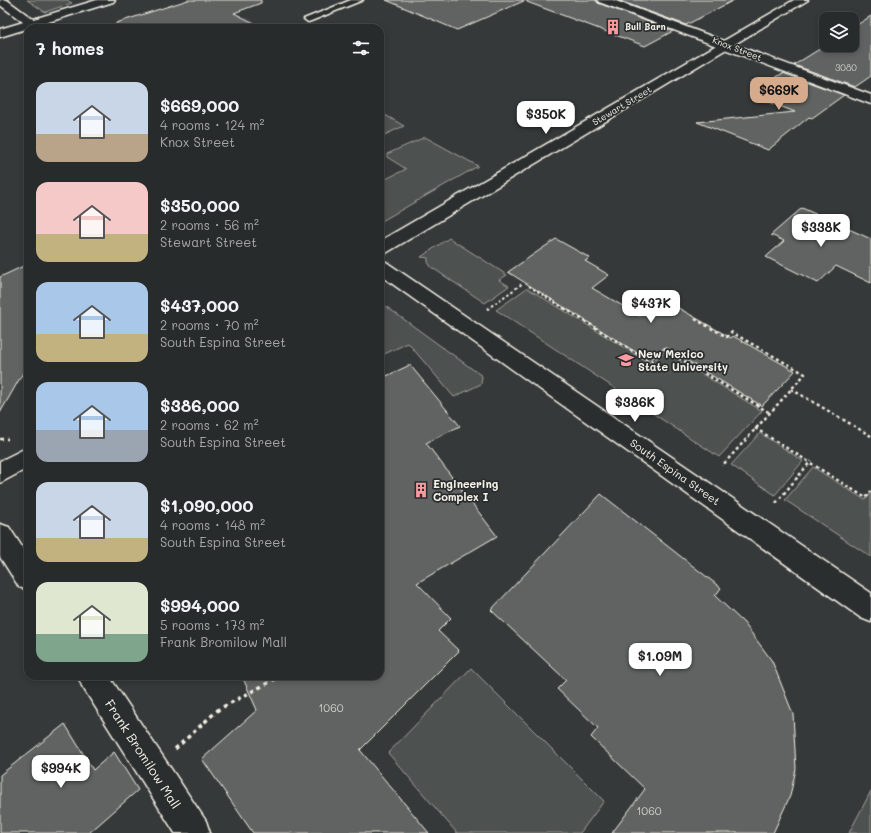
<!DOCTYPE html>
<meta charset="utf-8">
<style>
:root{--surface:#282b2b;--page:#343737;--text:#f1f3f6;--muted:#a5a7a9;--line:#444747;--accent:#d6ab8b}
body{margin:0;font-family:Mali,sans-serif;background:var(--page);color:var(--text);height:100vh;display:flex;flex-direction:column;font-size:15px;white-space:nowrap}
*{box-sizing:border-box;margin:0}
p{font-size:13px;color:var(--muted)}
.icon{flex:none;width:22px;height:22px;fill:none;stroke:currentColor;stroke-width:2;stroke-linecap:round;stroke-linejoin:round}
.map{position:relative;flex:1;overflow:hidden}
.panel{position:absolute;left:24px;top:24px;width:360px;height:656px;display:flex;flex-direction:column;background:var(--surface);border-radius:12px;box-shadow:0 2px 6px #0003,0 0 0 1px var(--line)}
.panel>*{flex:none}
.controls{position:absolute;left:819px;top:12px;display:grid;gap:8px}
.controls a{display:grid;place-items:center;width:40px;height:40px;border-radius:8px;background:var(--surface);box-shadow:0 2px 6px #0003,0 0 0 1px var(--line);font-size:20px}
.price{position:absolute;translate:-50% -34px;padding:0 9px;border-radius:8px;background:#fff;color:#222;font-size:13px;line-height:26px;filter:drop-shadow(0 1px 2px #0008)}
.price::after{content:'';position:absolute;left:50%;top:24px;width:12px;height:9px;margin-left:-6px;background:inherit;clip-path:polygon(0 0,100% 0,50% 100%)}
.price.active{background:var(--accent);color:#111}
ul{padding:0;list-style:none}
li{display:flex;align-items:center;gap:12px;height:100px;padding:0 12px}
li span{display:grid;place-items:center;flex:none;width:112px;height:80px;border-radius:12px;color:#555}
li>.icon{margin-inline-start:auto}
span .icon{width:48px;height:48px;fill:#fffc;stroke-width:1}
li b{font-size:17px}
h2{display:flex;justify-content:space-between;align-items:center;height:48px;padding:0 12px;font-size:17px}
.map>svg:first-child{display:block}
</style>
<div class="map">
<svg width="871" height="833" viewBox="0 0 871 833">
<rect width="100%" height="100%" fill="#363939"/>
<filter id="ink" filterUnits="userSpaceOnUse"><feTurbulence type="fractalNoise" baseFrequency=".025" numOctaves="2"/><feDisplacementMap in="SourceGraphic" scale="8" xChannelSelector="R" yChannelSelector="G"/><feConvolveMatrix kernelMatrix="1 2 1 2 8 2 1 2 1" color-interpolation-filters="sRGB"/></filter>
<g filter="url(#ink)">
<g fill="#4e514f" stroke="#a1a19c">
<polygon points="27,0 67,0 72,3 45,12"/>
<polygon points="380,112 404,126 380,137"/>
<polygon points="425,137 478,166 380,222 380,182 406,169 387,157 387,154"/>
<polygon points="449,238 507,275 499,280 509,286 485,303 431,267 428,262 428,258 421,257"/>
<polygon points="527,288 651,364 664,352 682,362 677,368 684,371 689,366 762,411 719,457 496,310"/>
<polygon points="380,302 482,376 481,384 454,397 408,343 380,356"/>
<polygon points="760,433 803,461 775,495 731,465"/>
<polygon points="813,467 865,500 871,493 871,557 785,500"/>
<polygon points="471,668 604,801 580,833 457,833 388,753"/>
<polygon points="871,791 871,833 849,833"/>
</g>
<g fill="#616362" stroke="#f4f1e8">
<polygon points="188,0 261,0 261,3 234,13 264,28 117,28 116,23"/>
<polygon points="386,0 526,0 457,30"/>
<polygon points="527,0 596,0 598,3 673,31 645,46 527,2"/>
<polygon points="617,0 734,0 686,25"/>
<polygon points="871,16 871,76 855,87 794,65 826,45 852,45 852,28"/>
<polygon points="783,73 844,95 812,118 809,117 768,150 697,122 795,112 749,94"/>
<polygon points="802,208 871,239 871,283 836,266 818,283 766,257 784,241 771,235"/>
<polygon points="556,239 590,258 585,261 609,275 592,288 640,316 661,299 668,302 731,338 733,336 795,371 762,406 665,347 650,361 508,272"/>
<polygon points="28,264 28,364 0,413 0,277"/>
<polygon points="410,365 460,426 426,443 497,536 417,583 451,618 438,631 459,651 360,750 429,833 253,833 202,759 257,710 242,676 380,676 380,379"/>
<polygon points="601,494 721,588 715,596 744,623 772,661 793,714 796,769 790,796 773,833 612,833 645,789 591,737 598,728 557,689 566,680 491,610"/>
<polygon points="65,724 93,770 114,752 138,790 89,833 0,833 0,775"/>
</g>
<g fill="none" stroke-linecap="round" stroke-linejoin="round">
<defs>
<polygon id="lane" points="351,0 363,0 311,21 308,22 304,19"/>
<g id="street">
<polygon points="97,0 115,0 113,2 0,37 0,29"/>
<polygon points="597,0 613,0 871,95 871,104 599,2"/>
<polygon points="0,524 9,527 28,556 28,590 19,587 0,557"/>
<polygon points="78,676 109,676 206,821 210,833 175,833 82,686"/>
</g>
<g id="secondary">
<polygon points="0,0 7,0 45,28 31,28 0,5"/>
<polygon points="794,0 808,0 386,253 380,255 380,241"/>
<polygon points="380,260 386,262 871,593 871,622 861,618 380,275"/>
<polygon points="28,447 28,468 0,483 0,461"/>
</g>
</defs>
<use href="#lane" stroke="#f4f1e8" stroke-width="3"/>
<use href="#street" stroke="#f4f1e8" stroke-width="3"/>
<use href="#secondary" stroke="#f4f1e8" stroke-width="3"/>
<g stroke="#f4f1e8" stroke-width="2" stroke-dasharray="2.5 2.5" stroke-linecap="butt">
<polyline points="529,286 565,309"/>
<polyline points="487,309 522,284"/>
</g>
<g stroke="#f4f1e8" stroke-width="2.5" stroke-dasharray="3 3" stroke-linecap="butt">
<polyline points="564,308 650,362 664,349 770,413"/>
<polyline points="487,309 489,308"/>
<polyline points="695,319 727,337 731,332 805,374 722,466"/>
<polyline points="791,389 871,436"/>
<polyline points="755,428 866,498 871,491"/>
<polyline points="0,439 8,439"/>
<polyline points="776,503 811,461"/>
</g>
<polyline stroke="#f4f1e8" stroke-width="3.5" stroke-dasharray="4 4" stroke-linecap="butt" points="175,749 219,709 281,676"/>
<use href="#lane" fill="#2a2d2e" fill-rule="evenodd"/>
<use href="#street" fill="#2a2d2e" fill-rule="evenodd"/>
<use href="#secondary" fill="#2a2d2e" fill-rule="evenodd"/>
</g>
</g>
<defs>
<symbol id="building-bare" viewBox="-9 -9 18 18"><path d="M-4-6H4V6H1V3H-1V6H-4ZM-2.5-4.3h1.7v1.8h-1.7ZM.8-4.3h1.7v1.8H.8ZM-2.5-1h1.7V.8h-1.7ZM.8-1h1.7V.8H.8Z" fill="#ff9aa2" stroke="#2a2d2e" stroke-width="2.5" paint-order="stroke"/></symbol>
<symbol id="university-bare" viewBox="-9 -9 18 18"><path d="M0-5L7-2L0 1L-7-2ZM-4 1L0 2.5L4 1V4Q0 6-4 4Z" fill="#ff9aa2" stroke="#2a2d2e" stroke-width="2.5" paint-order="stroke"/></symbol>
</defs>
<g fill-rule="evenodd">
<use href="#building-bare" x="602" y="16" width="22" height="22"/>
<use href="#university-bare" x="615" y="349" width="22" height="22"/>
<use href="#building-bare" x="410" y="479" width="22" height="22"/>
</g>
<g text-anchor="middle" stroke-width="3.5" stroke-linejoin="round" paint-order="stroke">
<g font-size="9" font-weight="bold" fill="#f4f1e8" stroke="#2a2d2e" text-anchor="start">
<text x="625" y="30">Bull Barn</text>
</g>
<g font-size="9" fill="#f4f1e8" stroke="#2a2d2e">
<text transform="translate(737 49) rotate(21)" y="3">Knox Street</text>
<text transform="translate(622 106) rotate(-31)" y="3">Stewart Street</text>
</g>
<g font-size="9" fill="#cfcec6">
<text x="846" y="71">3080</text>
</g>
<g font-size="11" font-weight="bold" fill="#f4f1e8" stroke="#2a2d2e" text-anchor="start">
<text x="638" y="358">New Mexico<tspan x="638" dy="13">State University</tspan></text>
<text x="433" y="488">Engineering<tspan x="433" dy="13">Complex I</tspan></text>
</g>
<g font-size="11" fill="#f4f1e8" stroke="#2a2d2e">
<text transform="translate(675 472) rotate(35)" y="4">South Espina Street</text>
</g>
<g font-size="11" fill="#cfcec6">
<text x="331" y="712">1060</text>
<text x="649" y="815">1060</text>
</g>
<g font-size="13" fill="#f4f1e8" stroke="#2a2d2e">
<text transform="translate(143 754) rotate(57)" y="5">Frank Bromilow Mall</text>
</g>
</g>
</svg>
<div class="controls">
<a><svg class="icon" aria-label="layers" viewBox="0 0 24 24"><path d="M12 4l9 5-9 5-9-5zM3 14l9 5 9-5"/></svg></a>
</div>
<b class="price active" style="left:779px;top:111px">$669K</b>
<b class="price" style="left:546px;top:135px">$350K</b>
<b class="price" style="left:821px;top:248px">$338K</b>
<b class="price" style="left:651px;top:324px">$437K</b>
<b class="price" style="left:635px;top:423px">$386K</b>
<b class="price" style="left:660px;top:677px">$1.09M</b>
<b class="price" style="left:61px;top:789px">$994K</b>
<section class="panel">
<h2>7 homes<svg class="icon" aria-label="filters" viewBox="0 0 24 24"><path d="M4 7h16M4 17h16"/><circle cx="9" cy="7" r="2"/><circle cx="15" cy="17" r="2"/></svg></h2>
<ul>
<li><span style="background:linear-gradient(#c9d6e8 65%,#b9a48a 0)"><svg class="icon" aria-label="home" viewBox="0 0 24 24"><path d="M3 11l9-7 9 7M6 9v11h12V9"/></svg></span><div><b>$669,000</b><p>4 rooms · 124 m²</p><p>Knox Street</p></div></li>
<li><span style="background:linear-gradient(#f6c9c9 65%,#c2b280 0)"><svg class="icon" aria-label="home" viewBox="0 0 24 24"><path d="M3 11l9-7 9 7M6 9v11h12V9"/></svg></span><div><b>$350,000</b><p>2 rooms · 56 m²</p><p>Stewart Street</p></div></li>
<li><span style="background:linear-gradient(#a9c7e8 65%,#c2b280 0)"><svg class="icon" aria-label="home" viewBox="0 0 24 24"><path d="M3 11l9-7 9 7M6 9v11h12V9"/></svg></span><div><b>$437,000</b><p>2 rooms · 70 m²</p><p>South Espina Street</p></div></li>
<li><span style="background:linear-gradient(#a9c7e8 60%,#9aa5b1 0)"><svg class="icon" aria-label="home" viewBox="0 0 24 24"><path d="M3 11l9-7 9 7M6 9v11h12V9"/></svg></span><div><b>$386,000</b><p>2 rooms · 62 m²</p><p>South Espina Street</p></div></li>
<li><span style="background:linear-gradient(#c9d6e8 70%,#c2b280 0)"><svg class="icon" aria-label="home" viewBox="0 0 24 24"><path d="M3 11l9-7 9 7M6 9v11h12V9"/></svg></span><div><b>$1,090,000</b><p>4 rooms · 148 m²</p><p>South Espina Street</p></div></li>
<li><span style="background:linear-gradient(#dfe7d0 65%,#7fa58c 0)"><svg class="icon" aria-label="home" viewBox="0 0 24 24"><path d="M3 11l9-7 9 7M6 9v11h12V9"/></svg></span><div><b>$994,000</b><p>5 rooms · 173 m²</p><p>Frank Bromilow Mall</p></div></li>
</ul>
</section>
</div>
